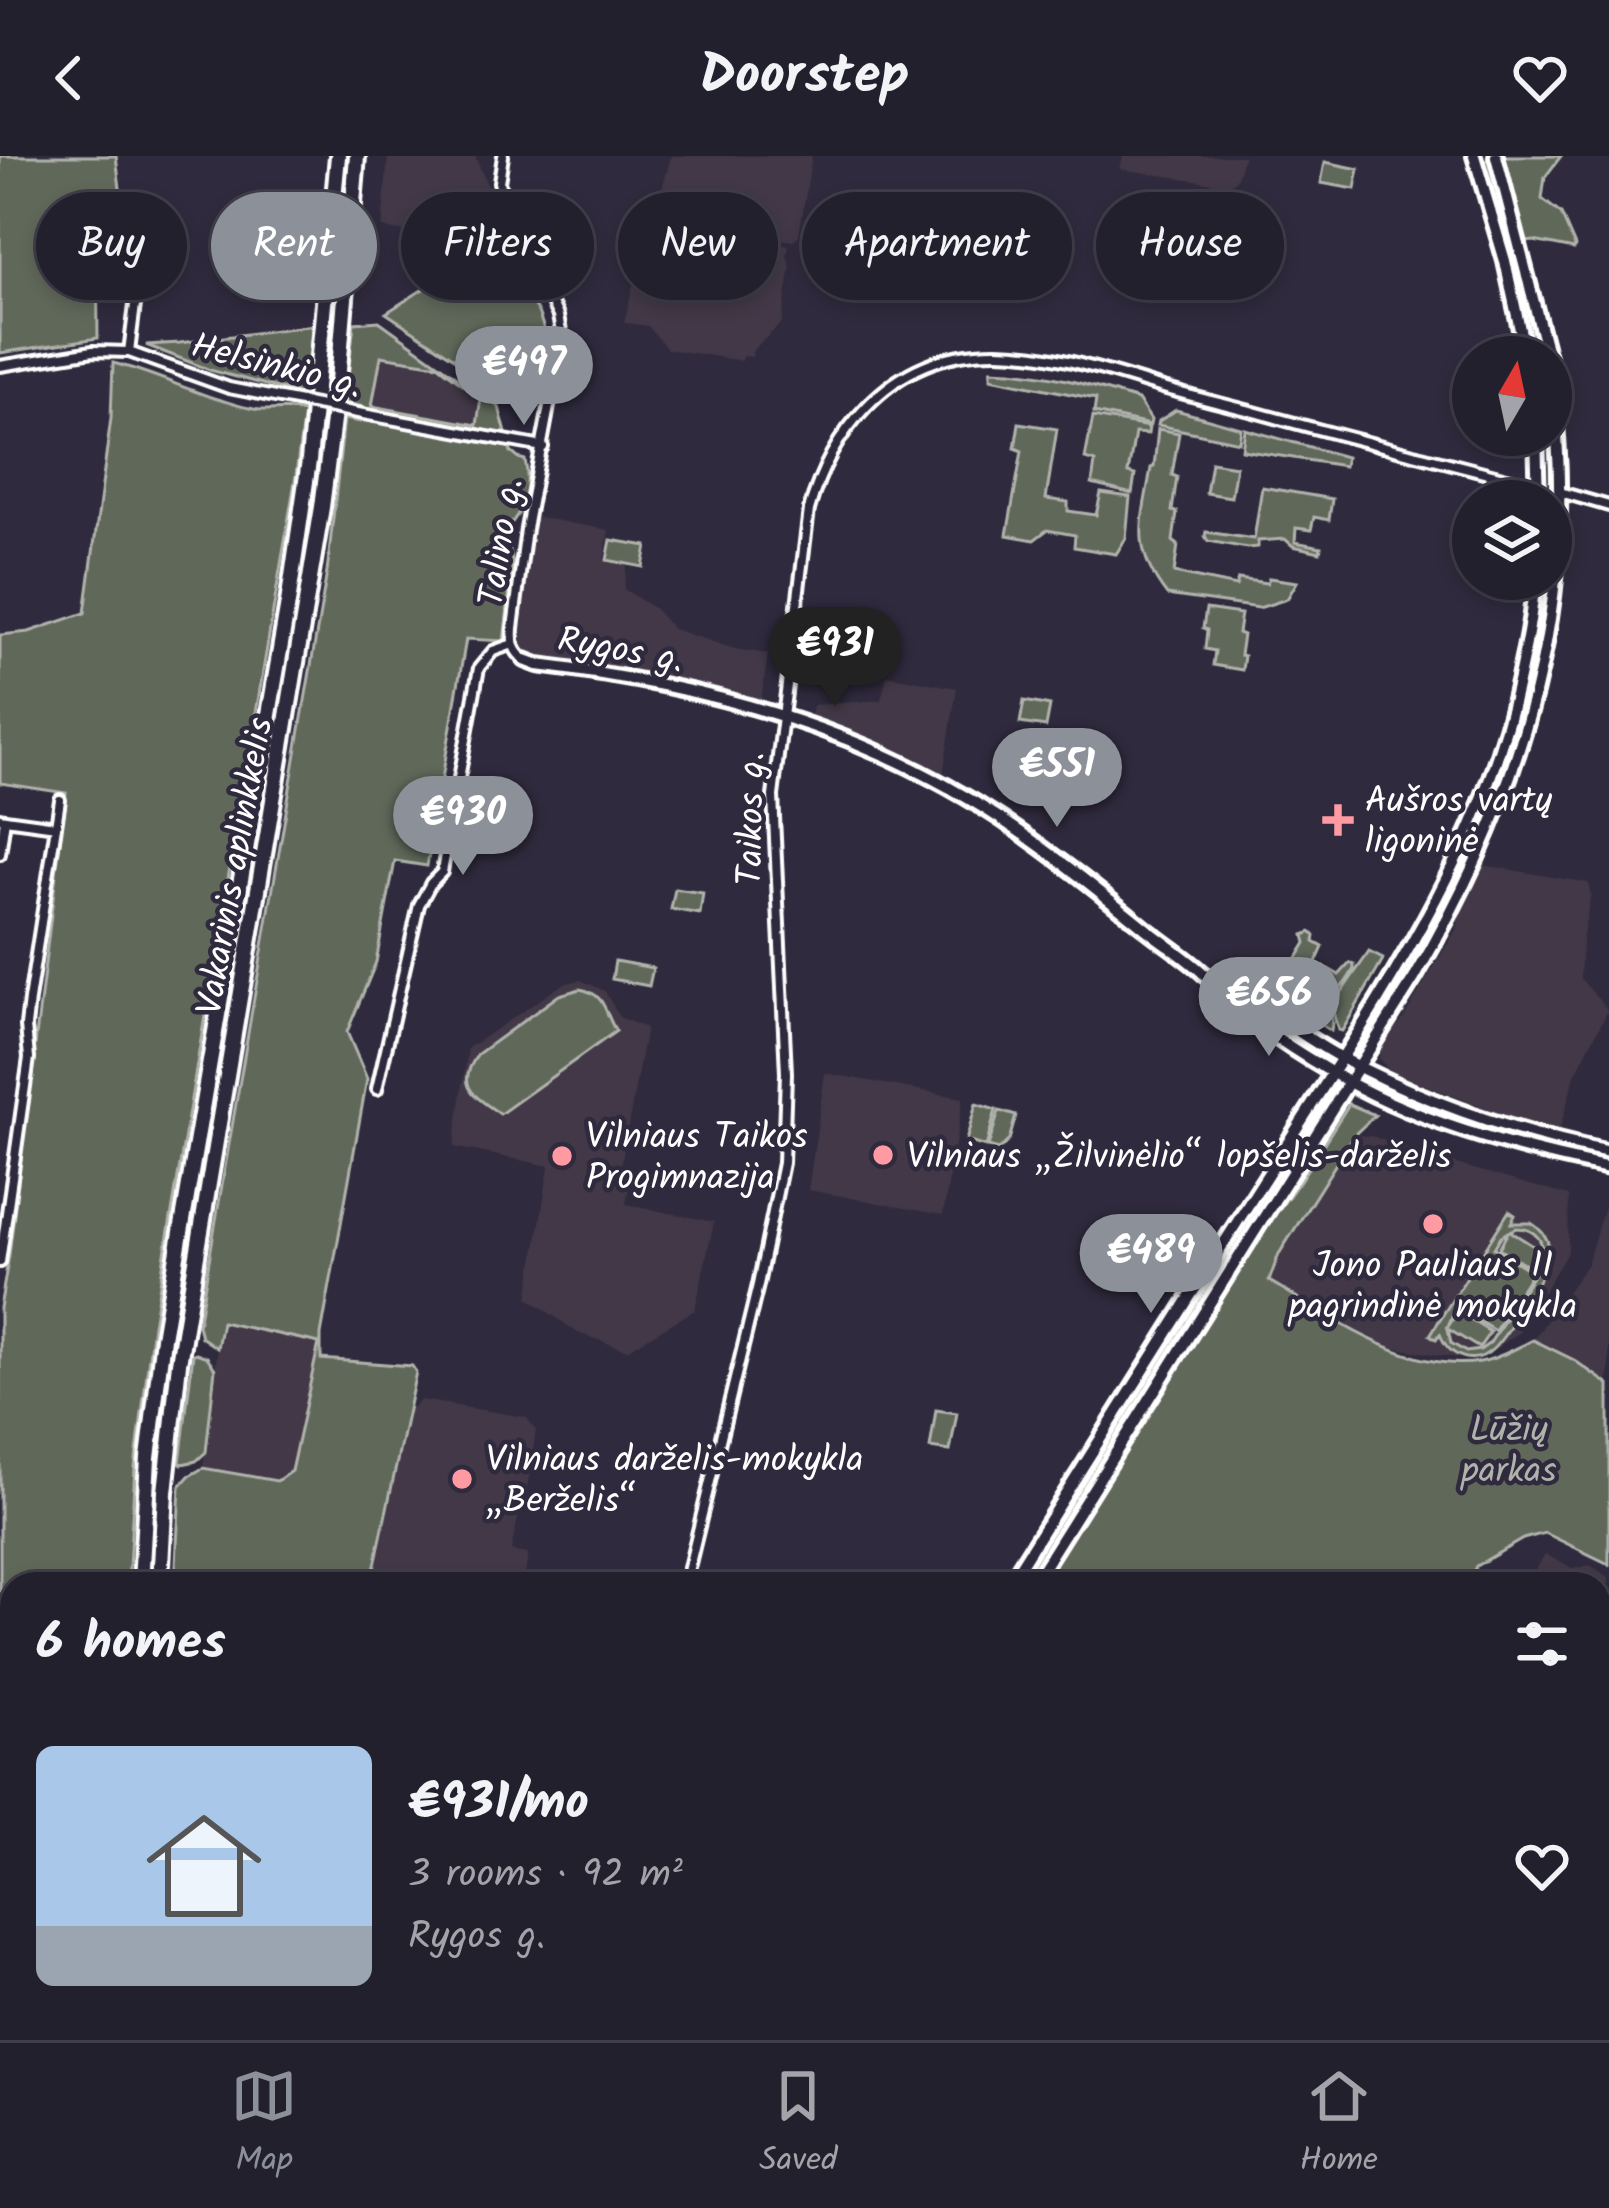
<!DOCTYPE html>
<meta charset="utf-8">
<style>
:root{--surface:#23202e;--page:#2b2836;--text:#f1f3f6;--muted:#a3a3aa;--line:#403e4a;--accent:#8c9099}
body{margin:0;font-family:Kalam,sans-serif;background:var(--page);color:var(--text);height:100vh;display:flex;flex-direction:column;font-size:45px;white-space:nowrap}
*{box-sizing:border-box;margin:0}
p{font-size:39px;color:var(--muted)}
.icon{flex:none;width:66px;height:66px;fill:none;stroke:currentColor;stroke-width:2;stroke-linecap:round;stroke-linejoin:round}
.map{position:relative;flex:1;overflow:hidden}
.panel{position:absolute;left:0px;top:1416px;width:1611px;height:468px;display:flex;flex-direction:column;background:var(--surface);border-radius:36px 36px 0 0;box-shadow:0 6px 18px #0003,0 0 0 3px var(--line)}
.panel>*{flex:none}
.guide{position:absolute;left:36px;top:36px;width:1539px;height:108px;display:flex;gap:24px}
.needle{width:78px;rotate:9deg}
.buttons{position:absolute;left:1452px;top:180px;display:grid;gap:24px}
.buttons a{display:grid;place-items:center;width:120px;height:120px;border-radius:50%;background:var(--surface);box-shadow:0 6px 18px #0003,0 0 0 3px var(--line);font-size:60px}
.price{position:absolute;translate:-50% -102px;padding:0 27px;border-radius:42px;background:var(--accent);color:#fff;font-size:39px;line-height:78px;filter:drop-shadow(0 3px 6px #0008)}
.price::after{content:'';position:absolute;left:50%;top:72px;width:36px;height:27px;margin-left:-18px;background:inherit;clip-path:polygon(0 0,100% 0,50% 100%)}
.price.active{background:#222;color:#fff}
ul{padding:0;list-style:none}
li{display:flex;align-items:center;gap:36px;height:300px;padding:0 36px}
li+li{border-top:3px solid var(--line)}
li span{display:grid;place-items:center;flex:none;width:336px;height:240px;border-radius:18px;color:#555}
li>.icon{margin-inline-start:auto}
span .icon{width:144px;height:144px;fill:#fffc;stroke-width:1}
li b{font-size:51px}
h2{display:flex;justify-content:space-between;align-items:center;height:144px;padding:0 36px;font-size:51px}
.chip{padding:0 42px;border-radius:54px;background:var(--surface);box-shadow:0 6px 18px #0003,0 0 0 3px var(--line);font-size:42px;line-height:108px}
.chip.active{background:var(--accent);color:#fff}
header{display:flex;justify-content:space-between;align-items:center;height:156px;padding:0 36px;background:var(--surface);font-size:54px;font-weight:700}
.tabs{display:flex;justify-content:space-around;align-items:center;height:168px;border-top:3px solid var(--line);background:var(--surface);font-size:33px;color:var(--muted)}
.tabs a{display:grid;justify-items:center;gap:6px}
.tabs .active{color:var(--accent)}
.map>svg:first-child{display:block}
</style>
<header><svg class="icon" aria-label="back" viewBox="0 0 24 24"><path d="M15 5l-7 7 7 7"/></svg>Doorstep<svg class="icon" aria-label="heart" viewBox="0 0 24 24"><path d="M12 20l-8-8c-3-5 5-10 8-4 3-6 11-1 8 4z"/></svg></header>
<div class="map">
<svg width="1609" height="1884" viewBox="0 0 1609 1884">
<rect width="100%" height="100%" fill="#2f2a3d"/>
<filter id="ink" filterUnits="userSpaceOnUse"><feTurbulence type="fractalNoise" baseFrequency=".00833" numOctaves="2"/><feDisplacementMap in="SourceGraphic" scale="24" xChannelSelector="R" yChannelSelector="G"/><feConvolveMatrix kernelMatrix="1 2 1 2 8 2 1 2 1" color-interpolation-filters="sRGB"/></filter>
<g filter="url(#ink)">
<g fill="#423846">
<polygon points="388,0 475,0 488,31 461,86 382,72"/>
<polygon points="671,0 812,0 799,79 793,85 654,61"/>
<polygon points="1123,0 1244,0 1236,24 1227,29 1120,13"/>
<polygon points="647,69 777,91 779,87 789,89 787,100 791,110 782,167 753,194 752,201 743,200 742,205 667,193 648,170 624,167"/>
<polygon points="381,199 438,209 482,243 477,269 372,250"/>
<polygon points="532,360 609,374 604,405 627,409 624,433 655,453 673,473 735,493 768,498 761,545 674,525 533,503 522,497 516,481"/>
<polygon points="887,519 957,532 943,619 886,592 811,562 813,549 881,544"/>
<polygon points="1483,709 1588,727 1591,738 1582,786 1580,822 1608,854 1575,919 1558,980 1409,923 1389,914 1379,903 1382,887 1403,863 1458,770 1458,757"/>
<polygon points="581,824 605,835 619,861 646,872 620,1015 629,1030 626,1048 714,1066 695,1154 627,1194 578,1177 528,1142 549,1010 454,991 468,892 563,828"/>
<polygon points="825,917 963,942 943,1059 808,1034"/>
<polygon points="1354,979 1372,980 1432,1001 1569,1040 1568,1095 1520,1176 1476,1205 1383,1190 1269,1124 1279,1098"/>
<polygon points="1609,1033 1609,1221 1606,1227 1574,1204 1533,1184 1587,1108"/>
<polygon points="221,1165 320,1186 291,1315 277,1325 203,1312"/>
<polygon points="421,1244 526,1261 536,1274 524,1353 518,1362 511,1395 528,1398 524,1428 373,1428 409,1254"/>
<polygon points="1545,1398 1573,1413 1590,1409 1609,1421 1609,1483 1599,1477 1599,1428 1527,1428"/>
<polygon points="1609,1498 1609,1585 1599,1583 1599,1516"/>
<polygon points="0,1752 12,1754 12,1835 0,1833"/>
<polygon points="12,1837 12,1872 122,1872 120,1884 41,1884 5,1878"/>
<polygon points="768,1872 880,1872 873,1884 762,1884"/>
</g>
<g fill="#60675a" stroke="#b0b3ac" stroke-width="3" fill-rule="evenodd">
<polygon points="0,0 116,0 126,80 97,83 98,182 0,197"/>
<polygon points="1501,0 1561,0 1545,21 1542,43 1561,58 1575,90 1574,93 1534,85 1526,86"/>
<polygon points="1483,3 1491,5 1523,116 1541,201 1531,201 1521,151 1482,6"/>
<polygon points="1325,6 1359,13 1355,33 1321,27"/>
<polygon points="492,89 538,156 551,193 525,235 506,236 386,157"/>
<path d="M379,165l120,86 12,45 7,6 7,2c6,27 0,51 -20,70l8,34 -9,77 -38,-2 -39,227 -32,-5 -19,101 -29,70 20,47 -46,256v24l91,7 4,6 -45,212h-196l5,-98 9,-10 14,-8 74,13 14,-10 28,-128 -97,-21 -5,26 -16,-11 -3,-12 129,-753 17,-153 17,3 3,-15 -19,-4 9,-80zM381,200l57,9 43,33 -4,27 -105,-19z"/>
<polygon points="314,169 307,240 210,214 146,189 180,187"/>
<path d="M113,207c38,9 71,26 108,37 13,4 33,11 46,10 15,-1 21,-1 37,2l-8,63 -143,850 -18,143 -7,116h-116v326l-12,-2v-600l9,-53 57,-462 -66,-10v-148l29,-3 56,-19 26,-195z"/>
<path d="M991,214c52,1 98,15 147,30l13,20 -1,5 -56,-12 2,-14 -105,-21z"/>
<polygon points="1176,254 1241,272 1239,286 1158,269 1159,265"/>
<polygon points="1093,261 1149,271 1148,278 1135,277 1128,317 1135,319 1132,338 1092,328 1095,306 1085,303"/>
<polygon points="1019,267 1057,273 1046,343 1068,346 1068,355 1096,359 1101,337 1130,341 1126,382 1116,398 1074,391 1075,379 1047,374 1034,384 1007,379 1022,295 1015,292"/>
<path d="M1158,273l21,4 -7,42 5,2 -5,34 5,1 -4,29 5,4 -4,28 62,13 2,-7 29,4 2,-5 28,4 -10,17 -28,9 -92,-13c-37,-48 -25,-72 -16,-127l3,-1z"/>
<polygon points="1245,273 1346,301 1344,310 1242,294"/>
<polygon points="1211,306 1236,310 1231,341 1206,337"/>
<polygon points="1262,331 1332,343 1329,364 1314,361 1311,374 1296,372 1295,386 1321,391 1320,396 1293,390 1285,383 1258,385 1258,391 1247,392 1208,385 1205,380 1206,376 1254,383"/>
<polygon points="611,384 647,390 643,411 607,404"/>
<path d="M1540,423h5l-2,59 -16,71 -38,116 -63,124 -59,95 -3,-2c88,-142 160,-295 176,-463z"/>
<polygon points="1206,453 1241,458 1238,477 1243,479 1240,499 1244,500 1242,514 1213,509 1215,495 1205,493 1207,474 1203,472"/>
<polygon points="1024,545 1050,550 1046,571 1020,567"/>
<polygon points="675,733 703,737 700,758 671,753"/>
<polygon points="1311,776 1315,780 1314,786 1323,791 1316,807 1320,817 1311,831 1297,814 1295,805 1306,787 1304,779"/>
<path d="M1369,796l14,7 -1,3 -40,69 -4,-1c-1,-5 -5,-14 -4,-19 0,-13 27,-46 35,-59z"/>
<polygon points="615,805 653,812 649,830 612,823"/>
<path d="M1350,807l4,2v4c-9,17 -19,30 -39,20l9,-15 -2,-3 3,-4 14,8z"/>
<polygon points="1290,809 1309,835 1279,844 1260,832 1283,820"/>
<path d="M580,833c27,5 24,24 36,42l-116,83c-25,-18 -47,-28 -21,-61l80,-58z"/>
<path d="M1309,838c17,3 25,21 22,37l-48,-28 7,-5z"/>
<polygon points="1371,928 1421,950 1495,974 1601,1000 1600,1005 1483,975 1425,955"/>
<polygon points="1326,937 1329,939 1206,1143 1027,1428 1016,1428"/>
<polygon points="976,948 996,954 986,991 966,985"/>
<path d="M1349,948l26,11 -21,20 -75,119 -10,27c60,34 137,93 211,81 18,-3 36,-14 53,-22l41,20 35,25v179l-64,-31 -22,6 -47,27 -9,18h-428l212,-336 48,-66z"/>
<polygon points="999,955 1016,960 1009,984 999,994 988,991"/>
<path d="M1509,1055l6,4 -4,8h20c16,10 22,23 17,41 -15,24 -35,64 -54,84 -20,20 -45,9 -54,-14l-4,5 -6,-4zM1516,1072c20,0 30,14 26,33l-52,82 -10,7 -14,2 -15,-9 -3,-14 31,19 11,-16 -32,-20 -11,16 9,-20 39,23 37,-59 -38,-24 7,-12 7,-4 -9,16 32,20 10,-17 -31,-20z"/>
<polygon points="196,1197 207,1201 215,1213 206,1296 196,1305 182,1308 180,1306 193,1198"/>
<polygon points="936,1254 957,1257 950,1295 930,1292"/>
<polygon points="199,1872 252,1872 249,1884 199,1884"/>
<polygon points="1527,1872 1590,1872 1585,1884 1513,1884"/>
</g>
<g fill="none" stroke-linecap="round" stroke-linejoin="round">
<defs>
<g id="street">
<path d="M503,0l-4,26 4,18 55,116 4,21 -36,192 -13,99c-1,15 0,23 12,32"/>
<polyline points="129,196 137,133"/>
<polyline points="0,210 93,195 129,196 229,232 280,242"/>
<polyline points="363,258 543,291"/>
<polyline points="1560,336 1609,350"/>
<polyline points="0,662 5,663 0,698"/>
<polyline points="5,663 56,670"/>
<polyline points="377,933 419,749 431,727 442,716 479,512 493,495 513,488"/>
<polyline points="0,1106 29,902 26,870 29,844 60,644"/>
<path d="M685,1428l73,-299 25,-122 3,-90 -13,-277 36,-286c11,-40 28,-73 57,-103 79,-83 179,-55 274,-26 37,12 76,21 114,31 94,26 189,49 283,74"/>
<polyline points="503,1884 509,1872"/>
</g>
<g id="secondary">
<polyline points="1474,0 1505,105 1526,201"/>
<polyline points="1496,0 1548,201"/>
<polyline points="1536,279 1538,345"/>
<path d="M525,504l13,5c164,20 324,62 463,154 51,34 98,72 145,110 19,15 41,29 58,45 9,9 16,19 25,27 29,25 64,49 97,68 86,52 186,79 283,99"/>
<path d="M1206,819c48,22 88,57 134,82 84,45 176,76 269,95"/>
<path d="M1009,1428c87,-138 174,-277 262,-415 98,-156 209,-308 248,-491 7,-33 14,-66 15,-99"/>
<path d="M1033,1428l382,-607c109,-187 167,-377 136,-596"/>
<polyline points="1599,1604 1609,1607"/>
<polyline points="736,1884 742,1872"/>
<polyline points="757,1884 763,1872"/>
<polyline points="1227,1884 1240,1872"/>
</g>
<g id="primary">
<polyline points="1599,1864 1609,1845"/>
<polyline points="1591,1884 1596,1872"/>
</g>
<g id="highway">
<polyline points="141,1428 148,1302 163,1182 289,441 309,305 338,0"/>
<polyline points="160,1428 165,1336 179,1207 322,351 338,225 357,0"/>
<polyline points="164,1872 164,1884"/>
<polyline points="184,1872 184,1884"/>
</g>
</defs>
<use href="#street" stroke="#fff" stroke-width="16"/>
<use href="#secondary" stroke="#fff" stroke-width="20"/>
<use href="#primary" stroke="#fff" stroke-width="21"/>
<use href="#highway" stroke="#fff" stroke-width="22"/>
<use href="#street" stroke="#2f2a3d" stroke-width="8"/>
<use href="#secondary" stroke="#2f2a3d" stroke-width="10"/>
<use href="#primary" stroke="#2f2a3d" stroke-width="12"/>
<use href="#highway" stroke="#2f2a3d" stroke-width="14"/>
<defs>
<polyline id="street-bridge" points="280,242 363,258"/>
</defs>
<use href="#street-bridge" stroke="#fff" stroke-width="16" stroke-linecap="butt"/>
<use href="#street-bridge" stroke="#2f2a3d" stroke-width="8"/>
</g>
</g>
<g fill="#ff9aa2" stroke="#2f2a3d" stroke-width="4.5">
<path d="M1332 646h12v12h12v12h-12v12h-12v-12h-12v-12h12z"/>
<circle cx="883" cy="999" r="12"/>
<circle cx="562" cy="1000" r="12"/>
<circle cx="1433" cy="1068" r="12"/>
<circle cx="462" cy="1323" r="12"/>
</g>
<g text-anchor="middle" stroke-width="9" stroke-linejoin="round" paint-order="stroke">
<g font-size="36" fill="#fff" stroke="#2f2a3d">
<text transform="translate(277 208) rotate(14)" y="13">Helsinkio g.</text>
<text transform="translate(499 386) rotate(-81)" y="13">Talino g.</text>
<text transform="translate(621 492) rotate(10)" y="13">Rygos g.</text>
<text transform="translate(749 663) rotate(-89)" y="13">Taikos g.</text>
<text transform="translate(233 710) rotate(-80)" y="13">Vakarinis aplinkkelis</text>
</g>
<g font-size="36" fill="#fff" stroke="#2f2a3d" text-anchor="start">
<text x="1365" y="656">Aušros vartų<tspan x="1365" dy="41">ligoninė</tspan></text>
<text x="586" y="992">Vilniaus Taikos<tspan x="586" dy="41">Progimnazija</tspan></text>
<text x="907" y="1012">Vilniaus „Žilvinėlio“ lopšelis-darželis</text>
<text x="1433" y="1121" text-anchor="middle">Jono Pauliaus II<tspan x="1433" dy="41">pagrindinė mokykla</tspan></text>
<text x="486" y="1315">Vilniaus darželis-mokykla<tspan x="486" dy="41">„Berželis“</tspan></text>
</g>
<g font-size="36" fill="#b0b3ac" stroke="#2f2a3d">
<text x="1509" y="1285">Lūžių<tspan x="1509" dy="41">parkas</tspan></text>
</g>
</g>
</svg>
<div class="buttons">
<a><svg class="needle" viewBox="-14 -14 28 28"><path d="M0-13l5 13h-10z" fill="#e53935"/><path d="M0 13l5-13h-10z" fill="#a3a3aa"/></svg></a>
<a><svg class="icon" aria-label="layers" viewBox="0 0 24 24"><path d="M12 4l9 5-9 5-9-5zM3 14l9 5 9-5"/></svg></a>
</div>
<b class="price" style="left:524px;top:272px">€497</b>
<b class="price active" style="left:835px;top:553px">€931</b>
<b class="price" style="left:1057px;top:674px">€551</b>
<b class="price" style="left:463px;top:722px">€930</b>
<b class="price" style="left:1269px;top:903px">€656</b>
<b class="price" style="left:1151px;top:1160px">€489</b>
<div class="guide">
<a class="chip">Buy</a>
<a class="chip active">Rent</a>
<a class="chip">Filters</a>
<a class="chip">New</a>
<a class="chip">Apartment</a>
<a class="chip">House</a>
</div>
<section class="panel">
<h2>6 homes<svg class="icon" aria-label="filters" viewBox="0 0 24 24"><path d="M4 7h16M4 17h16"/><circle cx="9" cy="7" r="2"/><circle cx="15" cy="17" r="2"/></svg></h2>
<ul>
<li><span style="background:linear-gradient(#a9c7e8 75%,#9aa5b1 0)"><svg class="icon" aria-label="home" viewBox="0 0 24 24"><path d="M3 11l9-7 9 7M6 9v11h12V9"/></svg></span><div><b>€931/mo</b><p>3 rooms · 92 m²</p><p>Rygos g.</p></div><svg class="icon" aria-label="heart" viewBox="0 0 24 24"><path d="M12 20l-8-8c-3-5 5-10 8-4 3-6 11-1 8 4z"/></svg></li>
</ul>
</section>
</div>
<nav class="tabs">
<a class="active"><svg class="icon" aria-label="map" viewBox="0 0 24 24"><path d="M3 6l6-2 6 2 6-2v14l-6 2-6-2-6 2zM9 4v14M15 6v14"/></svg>Map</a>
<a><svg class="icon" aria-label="saved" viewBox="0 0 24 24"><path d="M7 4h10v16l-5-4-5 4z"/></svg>Saved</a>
<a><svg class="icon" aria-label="home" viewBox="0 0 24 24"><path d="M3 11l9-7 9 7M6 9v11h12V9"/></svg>Home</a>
</nav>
